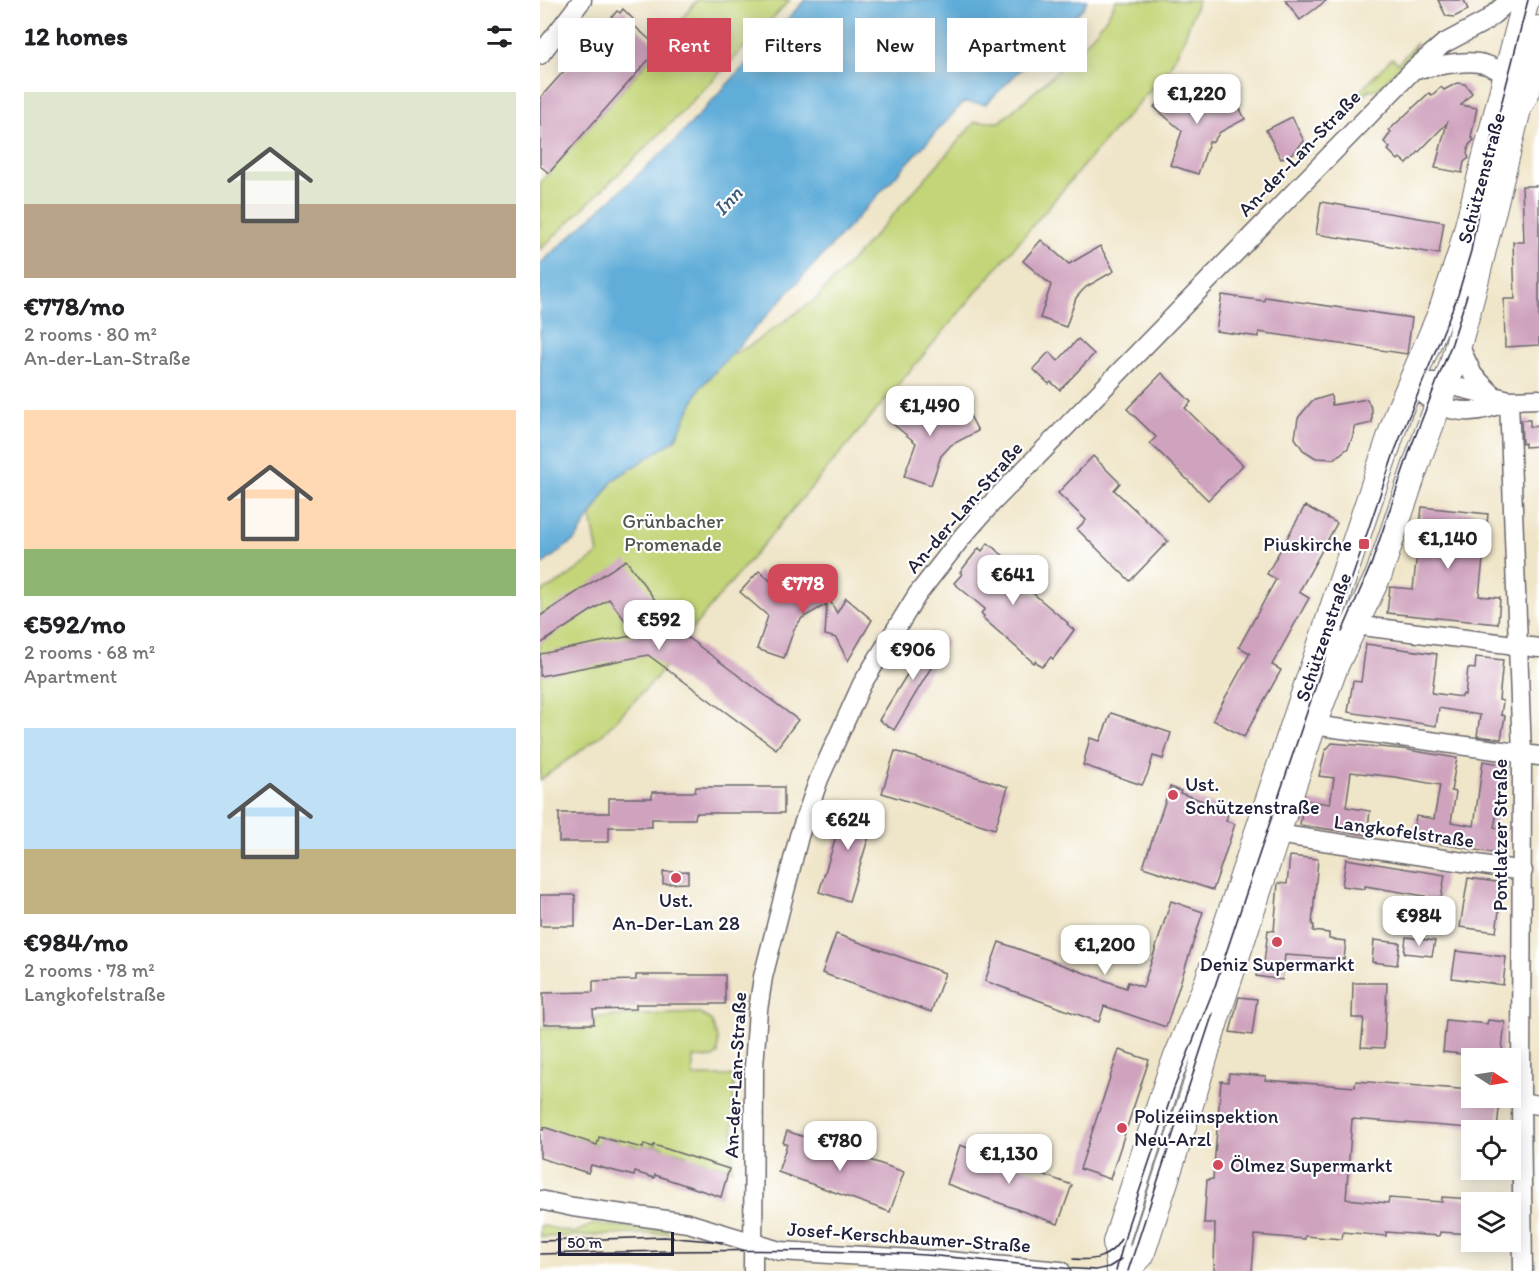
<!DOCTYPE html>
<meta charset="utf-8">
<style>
:root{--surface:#fff;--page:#f6f6f6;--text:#202124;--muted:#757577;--accent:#d1495b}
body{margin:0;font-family:Itim,sans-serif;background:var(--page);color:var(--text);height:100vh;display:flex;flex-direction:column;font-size:22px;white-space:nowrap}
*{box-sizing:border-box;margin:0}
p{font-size:20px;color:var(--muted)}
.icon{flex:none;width:33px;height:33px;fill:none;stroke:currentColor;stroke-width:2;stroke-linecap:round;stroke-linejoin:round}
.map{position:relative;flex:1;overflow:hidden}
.side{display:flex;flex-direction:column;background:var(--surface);width:540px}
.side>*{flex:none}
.banner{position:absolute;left:18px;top:18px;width:570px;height:54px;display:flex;gap:12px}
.needle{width:39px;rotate:102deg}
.tools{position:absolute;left:921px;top:1048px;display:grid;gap:12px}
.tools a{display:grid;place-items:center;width:60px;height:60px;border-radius:0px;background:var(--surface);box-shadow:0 3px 15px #0003;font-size:30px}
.scale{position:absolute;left:18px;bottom:15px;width:116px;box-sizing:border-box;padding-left:6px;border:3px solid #22223b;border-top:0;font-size:16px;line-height:21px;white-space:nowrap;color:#22223b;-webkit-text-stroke:4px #fff;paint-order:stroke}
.price{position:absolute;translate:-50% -51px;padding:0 14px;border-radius:12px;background:#fff;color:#222;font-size:20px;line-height:39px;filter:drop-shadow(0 2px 3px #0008)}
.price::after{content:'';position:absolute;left:50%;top:36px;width:18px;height:14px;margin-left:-9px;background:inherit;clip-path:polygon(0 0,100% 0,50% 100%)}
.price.selected{background:var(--accent);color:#fff}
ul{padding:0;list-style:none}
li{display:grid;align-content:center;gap:12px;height:318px;padding:0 24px}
li span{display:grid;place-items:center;height:186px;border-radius:0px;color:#555}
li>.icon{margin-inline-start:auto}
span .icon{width:108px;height:108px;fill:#fffc;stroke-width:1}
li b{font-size:26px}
h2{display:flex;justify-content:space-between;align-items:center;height:72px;padding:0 24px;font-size:26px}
.pill{padding:0 21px;border-radius:0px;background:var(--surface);box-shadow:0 3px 15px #0003;font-size:21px;line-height:54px}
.pill.selected{background:var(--accent);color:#fff}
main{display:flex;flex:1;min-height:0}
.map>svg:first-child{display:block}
</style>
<main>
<section class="side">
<h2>12 homes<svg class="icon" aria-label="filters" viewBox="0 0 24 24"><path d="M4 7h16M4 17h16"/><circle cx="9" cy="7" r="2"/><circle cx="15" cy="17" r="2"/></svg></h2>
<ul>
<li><span style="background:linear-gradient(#dfe7d0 60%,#b9a48a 0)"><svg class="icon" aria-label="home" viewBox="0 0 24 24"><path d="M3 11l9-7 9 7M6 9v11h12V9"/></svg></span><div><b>€778/mo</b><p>2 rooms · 80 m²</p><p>An-der-Lan-Straße</p></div></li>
<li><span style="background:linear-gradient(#ffd9b3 75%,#8fb573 0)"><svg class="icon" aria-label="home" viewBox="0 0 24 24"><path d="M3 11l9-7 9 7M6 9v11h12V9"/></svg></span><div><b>€592/mo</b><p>2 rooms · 68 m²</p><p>Apartment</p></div></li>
<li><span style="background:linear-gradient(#bfe0f5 65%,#c2b280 0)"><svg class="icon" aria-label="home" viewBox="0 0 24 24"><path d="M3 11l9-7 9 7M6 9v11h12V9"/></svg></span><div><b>€984/mo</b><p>2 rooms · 78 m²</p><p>Langkofelstraße</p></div></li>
</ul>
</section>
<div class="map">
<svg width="999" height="1271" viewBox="0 0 999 1271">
<rect width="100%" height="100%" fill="#fff"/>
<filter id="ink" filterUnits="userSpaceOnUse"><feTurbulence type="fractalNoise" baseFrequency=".0167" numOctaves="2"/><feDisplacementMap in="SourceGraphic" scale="12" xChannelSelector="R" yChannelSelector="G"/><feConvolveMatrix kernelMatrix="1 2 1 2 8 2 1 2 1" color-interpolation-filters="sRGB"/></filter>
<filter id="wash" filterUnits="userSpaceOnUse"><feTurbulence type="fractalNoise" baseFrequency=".008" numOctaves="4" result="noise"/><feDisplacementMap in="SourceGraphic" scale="24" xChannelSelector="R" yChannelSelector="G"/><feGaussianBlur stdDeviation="1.35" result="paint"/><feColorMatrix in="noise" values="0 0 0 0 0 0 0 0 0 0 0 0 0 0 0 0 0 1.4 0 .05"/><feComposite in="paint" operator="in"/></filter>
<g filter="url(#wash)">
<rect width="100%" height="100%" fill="#efe5c8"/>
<g fill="#c3d578" stroke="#727c5a" stroke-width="1.5">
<polygon points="157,0 250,0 132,122 0,250 0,183 119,48"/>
<path d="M576,0h82l-16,44 -14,26 -74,83 -398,471 -41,55 -53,56 -62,45v-187l23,-13 35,-26 -7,-38 22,-36 62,-40 25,-52 31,-33 18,-9 67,-47 60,-65 99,-112h25c32,-29 101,-84 116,-122z"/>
<polygon points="877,43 871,55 838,89 829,90 787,135 784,129 852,58 858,63"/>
<polygon points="158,1013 171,1020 178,1039 178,1054 173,1058 153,1057 153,1076 194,1076 192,1169 175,1164 174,1166 165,1163 165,1161 147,1158 147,1155 135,1151 123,1151 124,1147 114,1144 113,1147 104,1144 103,1148 90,1144 89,1146 78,1143 78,1140 60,1137 57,1145 4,1128 3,1130 0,1129 0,1028 52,1029 55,1023 55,1017"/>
<polygon points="54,1224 102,1229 127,1229 128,1233 0,1237 0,1225 34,1233"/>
</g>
<polygon fill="#60add9" stroke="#41688a" stroke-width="1.5" points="265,0 547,0 544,7 446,104 424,102 160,388 135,440 73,480 36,539 0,566 0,264 134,142"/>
<g id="blocks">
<g fill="#cfa2bd">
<polygon points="745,0 787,0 760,20"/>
<polygon points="898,0 924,0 928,10 914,17 906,16"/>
<polygon points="83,9 94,20 91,23 119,48 9,173 0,166 0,98 77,11 80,13"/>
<polygon points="917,83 925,84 932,93 921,105 937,108 931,137 934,140 929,145 927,154 929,158 924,162 922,173 895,168 907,123 867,164 860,158 858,160 848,150 850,148 844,142 851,132 849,130 889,93 892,95 901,87 904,90"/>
<polygon points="633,85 661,110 692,93 705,119 680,132 673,142 669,142 658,174 630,165 642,131 614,107"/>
<polygon points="752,117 764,141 753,153 741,159 726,130"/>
<polygon points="982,186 999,186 999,345 965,347 964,299 975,299 973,242 984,242"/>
<polygon points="781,202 904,222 899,254 776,234"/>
<polygon points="501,240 529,264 560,246 574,271 546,287 542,291 536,298 526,327 500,318 511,285 483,261"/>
<polygon points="682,295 724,301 725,297 872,318 867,354 719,332 719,337 676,331"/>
<polygon points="538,339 554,354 520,390 511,382 509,384 493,369 509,352 518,361"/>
<polygon points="622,373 651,402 645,408 703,465 668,500 610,443 616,437 587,409"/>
<polygon points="791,395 792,405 827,399 832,410 832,423 814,427 813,436 808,448 794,459 776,458 763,450 755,438 758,418 772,401"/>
<polygon points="366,398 394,422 425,406 438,431 411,445 401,456 391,485 364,476 376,443 348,420"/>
<polygon points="981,420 990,420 990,427 999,426 999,446 985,447 985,443 982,444"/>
<polygon points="553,456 580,483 574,490 628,541 590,581 537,529 546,520 518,493"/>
<polygon points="765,506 797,523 759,592 769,598 732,665 741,670 704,737 673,720 710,653 699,647 736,579 727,574"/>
<polygon points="882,507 948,514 939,596 960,598 958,624 847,613 850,587 873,589"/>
<polygon points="448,543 482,571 476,579 528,623 527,624 534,630 513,659 511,657 502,667 495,661 494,663 443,618 444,616 441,613 445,609 414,583 422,574 420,572 439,548 442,551"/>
<polygon points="86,560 136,629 258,720 236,749 108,655 0,676 0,654 96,635 69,599 0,644 0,616"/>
<polygon points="219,571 247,595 277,578 297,613 306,598 332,620 308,661 296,638 285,635 287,604 262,618 254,629 244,658 217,649 228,616 200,592"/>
<polygon points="393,632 407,641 354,730 339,720"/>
<polygon points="826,644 897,654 892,693 922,697 923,694 925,695 928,668 935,669 936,657 963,660 959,700 963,701 961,715 965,716 961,739 937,736 940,715 899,708 896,726 808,712 813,681 821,682"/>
<polygon points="571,713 631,733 623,759 613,756 608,773 602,785 543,765 550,738 560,741"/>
<polygon points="792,743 862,749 917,758 911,791 916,792 911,822 934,826 943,761 967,765 954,827 963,829 959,854 872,839 876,816 894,819 900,785 855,777 811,772 806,807 830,811 827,835 760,825 764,800 790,804 794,778 779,776 785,751"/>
<polygon points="355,751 468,787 455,829 342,793"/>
<polygon points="156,787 244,787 244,813 156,813 155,819 112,819 112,827 69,827 69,842 19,842 19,813 69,813 69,798 112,798 112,792 155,792"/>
<polygon points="630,787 641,791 640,793 689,810 686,821 695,824 673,890 603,867"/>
<polygon points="307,801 337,810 309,901 279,892"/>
<polygon points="750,856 778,859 772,925 774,925 773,931 789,933 789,939 806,941 804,959 745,955 742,980 716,976 718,962 724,963 728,930 734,931 738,883 747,884"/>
<polygon points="806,859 905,875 901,898 898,897 896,910 883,908 885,896 825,886 825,889 802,886"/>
<polygon points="148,871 148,883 123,884 123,872"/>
<polygon points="928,878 963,883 956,932 920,927"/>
<rect x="0" y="895" width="35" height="31"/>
<polygon points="631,901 663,912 626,1027 564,1006 559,1022 445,981 459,942 586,988 588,982 603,987"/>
<polygon points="296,934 405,973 391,1012 282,973"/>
<polygon points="866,937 895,941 892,956 864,953"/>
<polygon points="834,940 860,943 857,965 832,962"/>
<polygon points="916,951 966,957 963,985 912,978"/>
<polygon points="96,975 185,975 185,1004 96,1004 96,1009 53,1010 54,1024 4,1024 3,993 53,992 53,981 96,980"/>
<polygon points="813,983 847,983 844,1048 821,1047 824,1018 812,1018"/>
<polygon points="699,997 717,999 712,1035 690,1032"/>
<polygon points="906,1020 947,1024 948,1020 965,1022 961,1058 903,1052"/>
<polygon points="579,1050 609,1060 570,1179 540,1169"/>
<polygon points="689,1073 726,1076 725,1080 815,1087 816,1081 932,1090 932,1098 960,1098 957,1130 812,1119 806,1199 848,1203 849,1198 902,1202 902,1197 932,1199 932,1234 900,1232 899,1236 846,1232 846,1236 803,1232 802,1239 765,1236 765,1239 715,1235 712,1271 674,1271 675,1223 664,1223 667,1180 673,1179 681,1081 688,1082"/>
<polygon points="4,1127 57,1145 59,1137 103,1148 104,1144 113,1147 114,1145 189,1169 181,1197 115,1175 114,1178 95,1172 94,1176 51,1165 48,1173 0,1158 0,1129 3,1130"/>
<polygon points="247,1131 364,1172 350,1212 238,1172 247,1144 243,1143"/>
<polygon points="420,1145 532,1185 518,1224 407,1184"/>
</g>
</g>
</g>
<g filter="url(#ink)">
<use href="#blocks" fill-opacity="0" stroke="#6a666c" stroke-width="1.5"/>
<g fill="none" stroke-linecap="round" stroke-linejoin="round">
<defs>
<g id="street">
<polyline points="0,55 42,0"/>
<path d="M874,69c34,-2 72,-21 98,15"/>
<polyline points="919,345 933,375 954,396"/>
<polyline points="871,383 897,382 969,400 999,399"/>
<path d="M871,383c28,31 61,36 98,17"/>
<polyline points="969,400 982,754 981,1102 983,1271"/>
<polyline points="814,625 999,648"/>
<polyline points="773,725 999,756"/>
<polyline points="737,834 983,871"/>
<polyline points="981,1102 999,1105"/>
<polyline points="0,1200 33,1207 148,1223 240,1251 408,1261 521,1271"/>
<polyline points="213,1271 214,1067 218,1010 223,977 259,836 279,779 322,684 377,595 422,537 450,505 874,69 903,44 946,21 970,0"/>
</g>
<g id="secondary">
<polyline points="580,1271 576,1242 630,1074 668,981 859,411 901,313 921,253 986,0"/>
<polyline points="586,1271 601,1255 655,1089 675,1021 773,725 796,664 839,574 878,459 912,367 931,298 978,109 987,91 999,29"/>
</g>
</defs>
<use href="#street" stroke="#6a666c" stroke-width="21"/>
<use href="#secondary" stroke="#6a666c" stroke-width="28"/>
<use href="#street" stroke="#fff" stroke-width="18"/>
<use href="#secondary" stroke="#fff" stroke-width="26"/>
<g stroke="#22223b" stroke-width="1.5">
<polyline points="802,632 831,565 871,447 912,343 927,295"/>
<polyline points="0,1241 124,1237 183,1242"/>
<path d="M0,1254c123,-4 246,-6 369,0 62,3 124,14 187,16l13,-3 13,-8"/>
<path d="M533,1259c21,2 37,-1 48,-20"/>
<polyline points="576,1271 589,1222 634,1088 675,986 854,453 918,295 931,251 949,152 988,0"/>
<polyline points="588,1271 673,1013"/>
</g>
</g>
</g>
<g fill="#d1495b" stroke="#fff" stroke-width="2">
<rect x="818" y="538" width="12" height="12" rx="3"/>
<circle cx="633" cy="795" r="6"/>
<circle cx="136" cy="878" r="6"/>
<circle cx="737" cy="942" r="6"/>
<circle cx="582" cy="1128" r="6"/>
<circle cx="678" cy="1165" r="6"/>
</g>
<g text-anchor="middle" stroke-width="4.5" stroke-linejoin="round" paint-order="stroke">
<g font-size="20" fill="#22223b" stroke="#fff">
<text transform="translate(759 153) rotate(-46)" y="7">An-der-Lan-Straße</text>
<text transform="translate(941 178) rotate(-75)" y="7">Schützenstraße</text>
<text transform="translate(424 507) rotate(-49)" y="7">An-der-Lan-Straße</text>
<text transform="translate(783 637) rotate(-71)" y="7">Schützenstraße</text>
<text transform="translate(864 831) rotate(8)" y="7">Langkofelstraße</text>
<text transform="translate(960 835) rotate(-90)" y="7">Pontlatzer Straße</text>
<text transform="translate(195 1075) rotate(-87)" y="7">An-der-Lan-Straße</text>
<text transform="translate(369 1237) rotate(4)" y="7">Josef-Kerschbaumer-Straße</text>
</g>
<g font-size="20" fill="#52584d" stroke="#fff">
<text x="133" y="528">Grünbacher<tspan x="133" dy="23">Promenade</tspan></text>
</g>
<g font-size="20" fill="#22223b" stroke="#fff" text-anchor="start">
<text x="812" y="551" text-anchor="end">Piuskirche</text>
<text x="645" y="791">Ust.<tspan x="645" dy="23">Schützenstraße</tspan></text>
<text x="136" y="907" text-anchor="middle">Ust.<tspan x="136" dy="23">An-Der-Lan 28</tspan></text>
<text x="737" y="971" text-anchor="middle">Deniz Supermarkt</text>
<text x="594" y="1123">Polizeiinspektion<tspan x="594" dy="23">Neu-Arzl</tspan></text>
<text x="690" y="1172">Ölmez Supermarkt</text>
</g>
<g font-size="21" font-style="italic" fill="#3b5a7a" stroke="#fff">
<text transform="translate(188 201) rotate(-47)" y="7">Inn</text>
</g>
</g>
</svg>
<div class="tools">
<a><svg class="needle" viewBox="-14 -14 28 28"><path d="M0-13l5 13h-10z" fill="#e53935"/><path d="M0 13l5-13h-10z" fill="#757577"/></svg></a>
<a><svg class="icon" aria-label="locate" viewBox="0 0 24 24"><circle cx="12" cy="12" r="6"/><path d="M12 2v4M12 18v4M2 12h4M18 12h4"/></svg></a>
<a><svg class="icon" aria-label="layers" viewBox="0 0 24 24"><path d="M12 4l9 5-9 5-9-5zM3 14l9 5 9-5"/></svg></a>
</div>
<div class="scale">50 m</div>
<b class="price" style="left:657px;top:125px">€1,220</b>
<b class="price" style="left:390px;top:437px">€1,490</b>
<b class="price" style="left:908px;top:570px">€1,140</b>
<b class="price" style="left:473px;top:606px">€641</b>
<b class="price selected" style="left:263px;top:615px">€778</b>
<b class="price" style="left:119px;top:651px">€592</b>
<b class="price" style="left:373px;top:681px">€906</b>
<b class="price" style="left:308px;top:851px">€624</b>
<b class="price" style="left:879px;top:947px">€984</b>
<b class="price" style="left:565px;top:976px">€1,200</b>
<b class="price" style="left:300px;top:1172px">€780</b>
<b class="price" style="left:469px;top:1185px">€1,130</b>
<div class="banner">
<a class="pill">Buy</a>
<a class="pill selected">Rent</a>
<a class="pill">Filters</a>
<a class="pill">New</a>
<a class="pill">Apartment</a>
</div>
</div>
</main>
